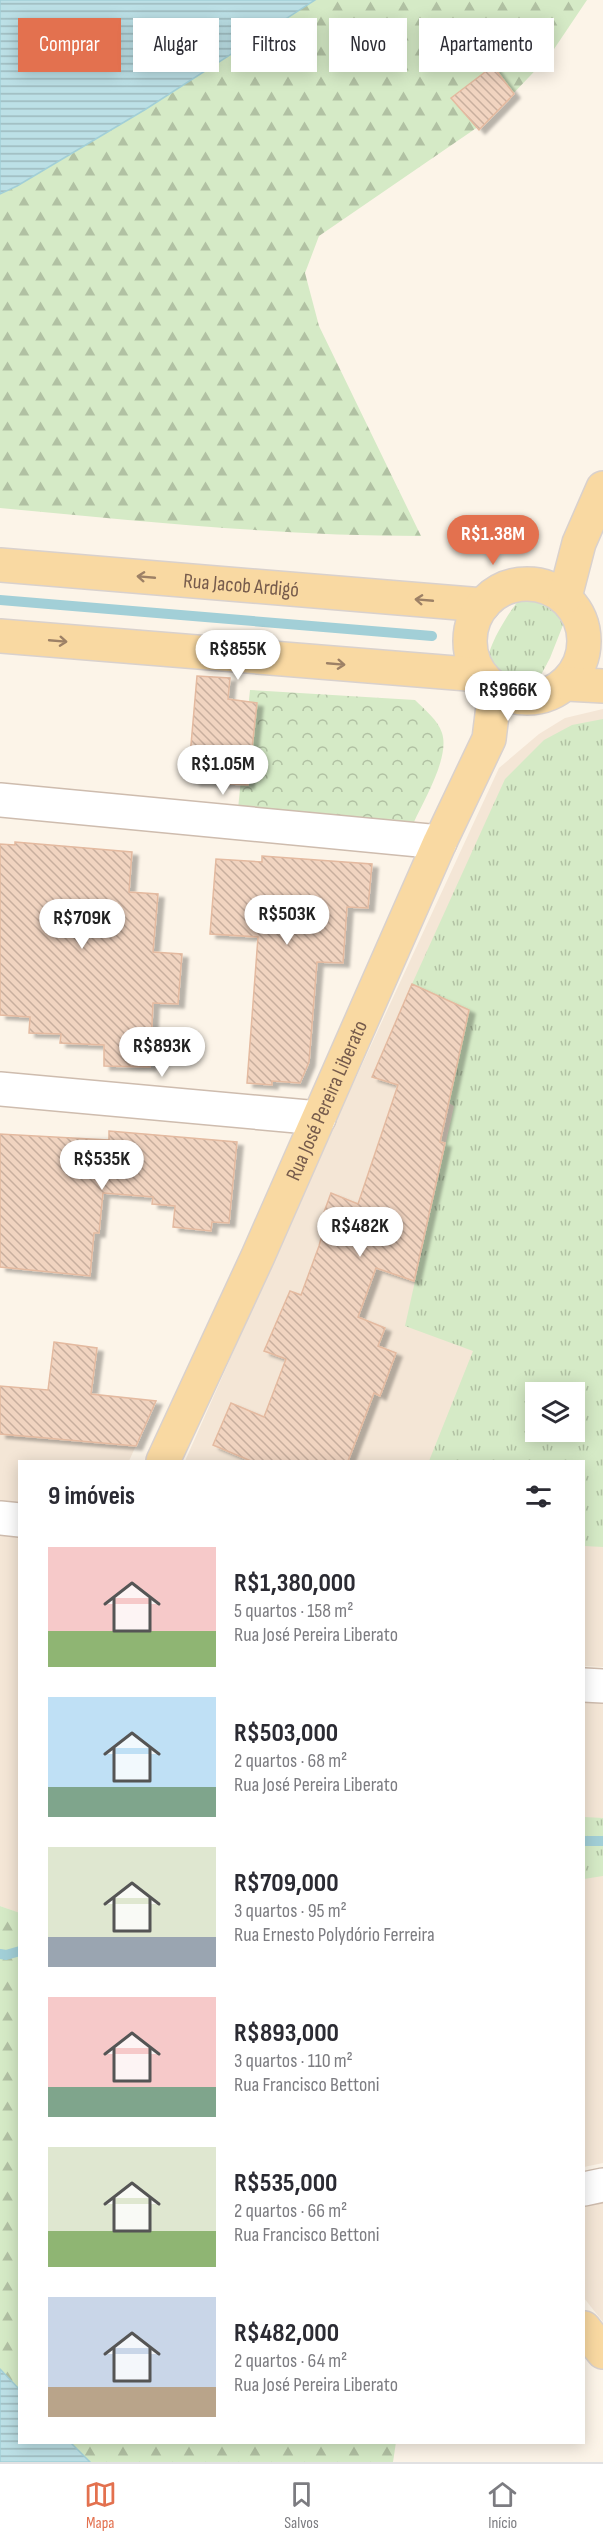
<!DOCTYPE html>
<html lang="pt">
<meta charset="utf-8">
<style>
:root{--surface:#fff;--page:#f2f2f3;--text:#2b2b33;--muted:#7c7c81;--line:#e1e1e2;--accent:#e3714f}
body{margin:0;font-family:"Sofia Sans Condensed",sans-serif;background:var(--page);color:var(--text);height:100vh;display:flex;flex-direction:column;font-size:22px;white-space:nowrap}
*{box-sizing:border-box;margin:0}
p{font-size:20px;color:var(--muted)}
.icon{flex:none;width:33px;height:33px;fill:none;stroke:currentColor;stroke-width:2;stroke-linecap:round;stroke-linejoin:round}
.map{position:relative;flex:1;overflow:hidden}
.drawer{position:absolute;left:18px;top:1460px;width:567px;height:984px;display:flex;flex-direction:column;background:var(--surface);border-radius:0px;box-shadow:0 3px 15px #0003}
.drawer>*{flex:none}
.top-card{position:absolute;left:18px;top:18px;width:567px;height:54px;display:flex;gap:12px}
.tools{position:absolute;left:525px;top:1382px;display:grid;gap:12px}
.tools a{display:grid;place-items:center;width:60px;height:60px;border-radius:0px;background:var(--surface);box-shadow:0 3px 15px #0003;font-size:30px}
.price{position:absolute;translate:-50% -51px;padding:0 14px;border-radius:21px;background:#fff;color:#222;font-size:20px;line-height:39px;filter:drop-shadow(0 2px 3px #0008)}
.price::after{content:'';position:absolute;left:50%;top:36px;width:18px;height:14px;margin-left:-9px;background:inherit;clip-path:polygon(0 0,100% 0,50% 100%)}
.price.active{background:var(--accent);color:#fff}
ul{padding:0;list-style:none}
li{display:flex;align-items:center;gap:18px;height:150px;padding:0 30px}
li span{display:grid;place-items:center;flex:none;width:168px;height:120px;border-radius:0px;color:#555}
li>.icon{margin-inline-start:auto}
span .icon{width:72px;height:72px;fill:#fffc;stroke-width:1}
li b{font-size:26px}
h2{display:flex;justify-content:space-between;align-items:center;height:72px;padding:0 30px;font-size:26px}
.tag{padding:0 21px;border-radius:0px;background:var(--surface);box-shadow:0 3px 15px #0003;font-size:21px;line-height:54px}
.tag.active{background:var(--accent);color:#fff}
.menu{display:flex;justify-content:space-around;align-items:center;height:84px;border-top:2px solid var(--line);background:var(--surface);font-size:16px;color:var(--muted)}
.menu a{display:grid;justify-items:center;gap:3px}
.menu .active{color:var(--accent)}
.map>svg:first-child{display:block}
</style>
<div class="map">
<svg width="603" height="2462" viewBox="0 0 603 2462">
<defs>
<pattern id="grass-tufts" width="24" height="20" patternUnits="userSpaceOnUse" patternTransform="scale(1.5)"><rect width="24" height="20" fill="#d5eac6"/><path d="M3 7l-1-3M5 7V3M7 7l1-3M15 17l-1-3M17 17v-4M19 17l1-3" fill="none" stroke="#b1c1a3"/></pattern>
<pattern id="forest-firs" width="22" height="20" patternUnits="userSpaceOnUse" patternTransform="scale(1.5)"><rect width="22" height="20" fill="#d5eac6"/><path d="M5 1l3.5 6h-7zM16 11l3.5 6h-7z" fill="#b1c1a3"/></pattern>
<pattern id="park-crowns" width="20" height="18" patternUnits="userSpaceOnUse" patternTransform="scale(1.5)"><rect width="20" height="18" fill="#d5eac6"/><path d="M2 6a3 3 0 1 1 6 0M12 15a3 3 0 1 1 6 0" fill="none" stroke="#b1c1a3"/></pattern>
<pattern id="water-rules" width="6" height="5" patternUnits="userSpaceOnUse" patternTransform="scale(1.5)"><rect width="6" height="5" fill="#bce0e6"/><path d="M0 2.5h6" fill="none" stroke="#9db9bd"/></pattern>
<pattern id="building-back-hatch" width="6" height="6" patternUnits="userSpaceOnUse" patternTransform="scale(1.5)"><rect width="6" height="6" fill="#f1d4c0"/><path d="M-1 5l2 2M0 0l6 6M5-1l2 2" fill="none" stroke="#c8af9e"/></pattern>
<filter id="shadow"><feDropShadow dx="6" dy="4" stdDeviation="1.5" flood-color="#0004"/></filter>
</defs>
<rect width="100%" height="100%" fill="#fcf4e8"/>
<g fill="#f4e6d6" fill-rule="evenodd">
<path d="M603,709v958l-19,-1v-205h-399l139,-314 175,-379 40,-34 26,-16zM536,1392h38v39h-38z"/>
<polygon points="0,1386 156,1401 129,1461 20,1461 19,1913 0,1906"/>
<polygon points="584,1696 603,1697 603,2163 584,2167"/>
<polygon points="603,2197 603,2322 584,2298 584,2200"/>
</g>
<g fill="url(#grass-tufts)" fill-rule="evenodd">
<path d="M525,592c20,2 33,4 42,23l-17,43 -15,28c-20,6 -33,-5 -48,-17 -2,-22 24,-60 38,-77z"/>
<path d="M603,719v828l-19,-1v-85h-155l44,-110 -68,-25 49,-220 -5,-3 20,-93 -57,-26 93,-205 39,-39 28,-15zM536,1392h38v39h-38z"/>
<polygon points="584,1817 603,1818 603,1876 584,1879"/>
</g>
<g fill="url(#forest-firs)">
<path d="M315,0h272l-37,55 -62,65 -169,116 -14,37 14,53 102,210c-140,0 -281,-15 -421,-28v-314l17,-8 129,-77z"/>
<polygon points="0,1906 20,1913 19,2389 0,2369"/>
<polygon points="70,2442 396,2442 393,2462 90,2462"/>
</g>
<path fill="url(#park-crowns)" d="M250,690l165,10c10,10 23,20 27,33 8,24 -18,67 -28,89l-176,-13z"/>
<g fill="url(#water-rules)" stroke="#a2cfd7" stroke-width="1.5">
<polygon points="0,0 315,0 146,109 17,186 0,194"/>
<polygon points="0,2369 19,2389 20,2442 70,2442 90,2462 0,2462"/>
</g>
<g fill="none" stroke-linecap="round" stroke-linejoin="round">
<g stroke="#a2cfd7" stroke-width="10">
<polyline points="0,600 432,636"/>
<polyline points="584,1841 603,1841"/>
<polyline points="0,1954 6,1955 20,1951"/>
</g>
</g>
<g fill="url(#building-back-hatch)" stroke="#e4baa0" stroke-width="1.5" filter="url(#shadow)">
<polygon points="493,66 514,94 479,130 451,98"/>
<polygon points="197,676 230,678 228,699 257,703 248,785 194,782 194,780 188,779"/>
<polygon points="15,842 132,852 129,892 158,894 153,952 182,954 178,1004 153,1003 150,1067 104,1066 104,1045 60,1043 61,1034 29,1033 30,1017 0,1015 0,844 15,845"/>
<polygon points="262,856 372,864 368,908 347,907 343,963 317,962 309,1062 300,1083 272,1081 272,1085 247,1083 258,937 210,934 216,859 262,862"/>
<polygon points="412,984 469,1010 440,1142 445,1143 414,1281 376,1268 358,1317 385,1328 378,1346 396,1353 380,1396 374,1393 348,1461 251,1461 213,1445 231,1403 264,1417 286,1359 264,1351 290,1291 301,1295 319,1246 324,1227 319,1226 331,1193 358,1204 398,1085 372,1077"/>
<polygon points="109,1131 237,1142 229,1223 212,1222 211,1231 173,1227 175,1206 152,1204 153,1197 103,1193 99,1233 94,1233 90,1276 0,1267 0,1134 109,1140"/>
<polygon points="54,1342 97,1348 91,1394 156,1401 136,1446 0,1434 0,1386 48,1390"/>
</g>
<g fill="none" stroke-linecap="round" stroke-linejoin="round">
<defs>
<g id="minor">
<polyline points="0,800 440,842"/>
<polyline points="0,1089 319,1118"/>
<polyline points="0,1518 20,1520"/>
<polyline points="584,1685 603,1686"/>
<polyline points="584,2189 603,2185"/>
</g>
<g id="major">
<path id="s1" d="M0,565l483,40"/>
<circle cx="527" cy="641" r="57"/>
<polyline points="565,597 579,543 603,488"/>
<polyline points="0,636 480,675"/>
<polyline points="567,684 603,686"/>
<path id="s2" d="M163,1461l95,-205 182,-414 49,-103 6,-49"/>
<polyline points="584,2328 603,2352"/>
</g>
</defs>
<use href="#minor" stroke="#cebcae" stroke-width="36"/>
<use href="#major" stroke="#d9d1cd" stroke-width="36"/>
<use href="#minor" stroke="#fff" stroke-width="33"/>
<use href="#major" stroke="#f9d9a2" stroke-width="33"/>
</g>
<defs><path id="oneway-shaft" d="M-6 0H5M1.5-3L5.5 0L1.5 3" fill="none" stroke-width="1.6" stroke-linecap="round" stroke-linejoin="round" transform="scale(1.5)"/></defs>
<g stroke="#9d8166">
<use href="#oneway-shaft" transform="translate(146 577) rotate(-175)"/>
<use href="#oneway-shaft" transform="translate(424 600) rotate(-175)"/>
<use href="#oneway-shaft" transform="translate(58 641) rotate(5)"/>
<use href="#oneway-shaft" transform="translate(336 664) rotate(5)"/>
</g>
<g text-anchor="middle" stroke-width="6" stroke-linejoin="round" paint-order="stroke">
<g font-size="21" fill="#765b4c" stroke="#fff8ee">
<text dy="7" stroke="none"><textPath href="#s1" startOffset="242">Rua Jacob Ardigó</textPath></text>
<text dy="7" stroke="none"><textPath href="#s2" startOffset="396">Rua José Pereira Liberato</textPath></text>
</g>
</g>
</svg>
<div class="tools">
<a><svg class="icon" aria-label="layers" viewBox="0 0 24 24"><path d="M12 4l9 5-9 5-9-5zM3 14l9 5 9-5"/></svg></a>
</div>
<b class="price active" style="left:493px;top:566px">R$1.38M</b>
<b class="price" style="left:238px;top:681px">R$855K</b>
<b class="price" style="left:508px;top:722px">R$966K</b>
<b class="price" style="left:223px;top:796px">R$1.05M</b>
<b class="price" style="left:287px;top:946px">R$503K</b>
<b class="price" style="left:82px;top:950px">R$709K</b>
<b class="price" style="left:162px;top:1078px">R$893K</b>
<b class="price" style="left:102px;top:1191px">R$535K</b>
<b class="price" style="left:360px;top:1258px">R$482K</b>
<div class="top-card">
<a class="tag active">Comprar</a>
<a class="tag">Alugar</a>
<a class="tag">Filtros</a>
<a class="tag">Novo</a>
<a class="tag">Apartamento</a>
</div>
<section class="drawer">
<h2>9 imóveis<svg class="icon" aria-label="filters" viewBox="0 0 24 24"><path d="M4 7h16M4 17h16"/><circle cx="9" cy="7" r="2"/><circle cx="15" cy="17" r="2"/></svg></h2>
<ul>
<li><span style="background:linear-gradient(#f6c9c9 70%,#8fb573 0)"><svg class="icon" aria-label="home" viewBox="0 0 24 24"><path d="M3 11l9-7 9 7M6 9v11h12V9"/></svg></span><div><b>R$1,380,000</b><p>5 quartos · 158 m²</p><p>Rua José Pereira Liberato</p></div></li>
<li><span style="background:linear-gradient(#bfe0f5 75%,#7fa58c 0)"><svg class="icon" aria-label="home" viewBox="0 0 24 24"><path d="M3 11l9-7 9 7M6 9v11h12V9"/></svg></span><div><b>R$503,000</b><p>2 quartos · 68 m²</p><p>Rua José Pereira Liberato</p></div></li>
<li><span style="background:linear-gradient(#dfe7d0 75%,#9aa5b1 0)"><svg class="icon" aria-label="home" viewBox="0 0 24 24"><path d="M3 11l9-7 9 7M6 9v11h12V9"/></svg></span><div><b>R$709,000</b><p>3 quartos · 95 m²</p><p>Rua Ernesto Polydório Ferreira</p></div></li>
<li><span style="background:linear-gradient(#f6c9c9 75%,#7fa58c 0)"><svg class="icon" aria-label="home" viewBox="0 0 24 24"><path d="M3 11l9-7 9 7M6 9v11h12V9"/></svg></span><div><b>R$893,000</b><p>3 quartos · 110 m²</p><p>Rua Francisco Bettoni</p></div></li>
<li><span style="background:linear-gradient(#dfe7d0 70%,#8fb573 0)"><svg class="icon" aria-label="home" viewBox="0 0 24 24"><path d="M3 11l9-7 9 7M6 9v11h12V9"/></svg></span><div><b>R$535,000</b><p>2 quartos · 66 m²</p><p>Rua Francisco Bettoni</p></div></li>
<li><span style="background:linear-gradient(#c9d6e8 75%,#b9a48a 0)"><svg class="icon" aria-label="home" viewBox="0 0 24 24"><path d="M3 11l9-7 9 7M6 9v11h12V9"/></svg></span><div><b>R$482,000</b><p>2 quartos · 64 m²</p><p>Rua José Pereira Liberato</p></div></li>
</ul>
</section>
</div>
<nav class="menu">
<a class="active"><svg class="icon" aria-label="map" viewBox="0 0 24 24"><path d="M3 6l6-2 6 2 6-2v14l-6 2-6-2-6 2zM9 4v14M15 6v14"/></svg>Mapa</a>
<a><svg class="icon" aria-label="saved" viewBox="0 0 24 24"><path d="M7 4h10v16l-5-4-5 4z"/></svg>Salvos</a>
<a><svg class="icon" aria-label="home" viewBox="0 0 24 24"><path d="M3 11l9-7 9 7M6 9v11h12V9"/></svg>Início</a>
</nav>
